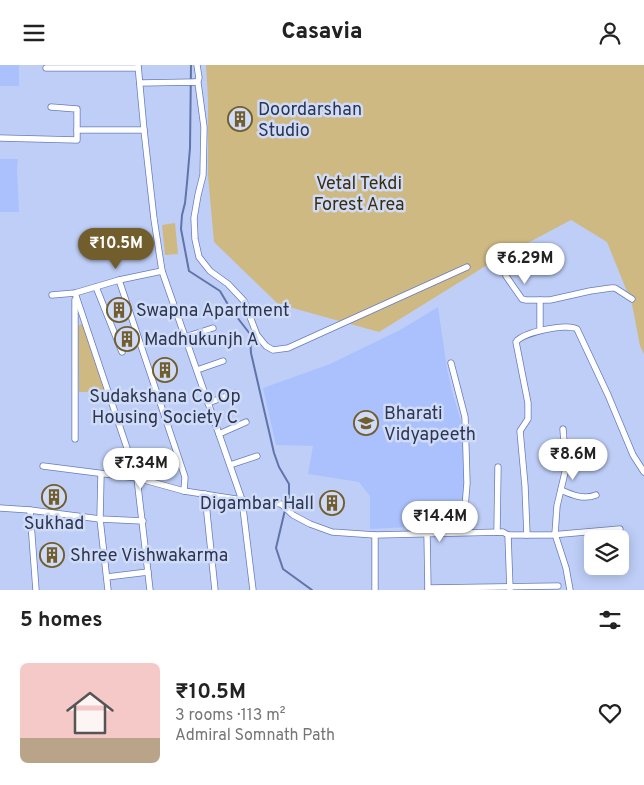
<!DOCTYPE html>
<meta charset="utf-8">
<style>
:root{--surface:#fff;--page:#f6f6f6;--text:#222;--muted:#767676;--line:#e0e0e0;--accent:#725e2d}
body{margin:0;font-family:Overpass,sans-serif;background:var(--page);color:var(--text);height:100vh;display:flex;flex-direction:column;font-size:19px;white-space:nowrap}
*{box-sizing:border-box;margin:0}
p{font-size:16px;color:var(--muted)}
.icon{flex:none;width:28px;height:28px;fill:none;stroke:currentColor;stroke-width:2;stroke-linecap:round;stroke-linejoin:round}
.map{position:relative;height:525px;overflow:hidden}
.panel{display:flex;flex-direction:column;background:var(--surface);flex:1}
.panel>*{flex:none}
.controls{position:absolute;left:584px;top:465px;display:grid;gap:10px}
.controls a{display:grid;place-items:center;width:45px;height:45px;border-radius:8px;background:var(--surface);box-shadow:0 2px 12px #0003;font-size:25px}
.price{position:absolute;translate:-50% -42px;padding:0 11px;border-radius:18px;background:#fff;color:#222;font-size:16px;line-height:32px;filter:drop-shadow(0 1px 2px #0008)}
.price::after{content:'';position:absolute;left:50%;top:30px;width:15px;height:11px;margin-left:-8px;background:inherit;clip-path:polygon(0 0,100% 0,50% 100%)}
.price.on{background:var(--accent);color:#fff}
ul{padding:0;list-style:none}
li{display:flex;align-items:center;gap:15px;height:125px;padding:0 20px}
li+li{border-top:1px solid var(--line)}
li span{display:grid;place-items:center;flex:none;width:140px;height:100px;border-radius:8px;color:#555}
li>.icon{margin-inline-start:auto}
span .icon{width:60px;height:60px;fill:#fffc;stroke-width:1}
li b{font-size:21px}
h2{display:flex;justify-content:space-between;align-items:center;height:60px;padding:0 20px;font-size:21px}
header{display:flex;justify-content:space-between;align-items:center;height:65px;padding:0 20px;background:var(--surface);font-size:22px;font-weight:800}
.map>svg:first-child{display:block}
</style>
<header><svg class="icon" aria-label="menu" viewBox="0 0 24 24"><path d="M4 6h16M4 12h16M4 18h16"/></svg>Casavia<svg class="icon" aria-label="person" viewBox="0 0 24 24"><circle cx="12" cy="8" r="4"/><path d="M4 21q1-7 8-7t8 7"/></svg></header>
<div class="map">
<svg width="644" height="525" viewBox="0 0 644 525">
<rect width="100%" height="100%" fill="#becef7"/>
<g fill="#abc1fd">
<rect x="0" y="0" width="19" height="21"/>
<polygon points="0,94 18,94 17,106 19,147 0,147"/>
<polygon points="438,242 447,304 452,326 463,363 465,459 370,464 370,431 359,417 308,409 313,381 276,380 263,323 330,299 400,265"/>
</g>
<g fill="#cfb983">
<polygon points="206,0 644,0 644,289 640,281 632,239 607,177 571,155 492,197 379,267 278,239 214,177 208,111 208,35"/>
<polygon points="175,158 178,189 165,190 162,160"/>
<polygon points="81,259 84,260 106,327 79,327 78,261"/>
</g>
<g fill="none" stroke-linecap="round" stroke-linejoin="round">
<g stroke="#6074aa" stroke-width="2">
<polyline points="191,0 190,83 187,118 185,138 182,150 181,164 189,206 220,226 230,243 250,269 251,288 274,388 279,402 289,419 289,432 286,441"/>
<polyline points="285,445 276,483 283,504 312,525"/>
</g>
<defs>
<g id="minor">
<polyline points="138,0 144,65 154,154 162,206 242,435 253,525"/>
<polyline points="46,3 138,3"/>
<polyline points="196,17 198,16 199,13 197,0"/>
<polyline points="140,18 195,17 198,18 204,62 203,110 198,130 194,153 195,174 199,192 210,206 228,219 244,236 257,270 266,281 273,285 288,283 467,202"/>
<polyline points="77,65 144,65"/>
<polyline points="0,73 77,75 77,44 51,42"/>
<polyline points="506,211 522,234 526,235 540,235"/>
<polyline points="119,215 185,412 184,426"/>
<polyline points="96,222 122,287"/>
<polyline points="75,228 137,413 150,525"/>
<polyline points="52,230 75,228 119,215 162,206"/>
<polyline points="540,265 540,235 550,235 590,226 611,223 615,223 632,234"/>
<polyline points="185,272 213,263"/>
<polyline points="451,298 465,352 467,418 463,467"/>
<polyline points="197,305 223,296"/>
<polyline points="208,338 235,328"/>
<polyline points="563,364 566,403 557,441 555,469 566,503 570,525"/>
<polyline points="219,369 246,357"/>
<polyline points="75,374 75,235"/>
<polyline points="230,400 257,391"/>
<polyline points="43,401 137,413 184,426 242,435 281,439 293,450 310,459 332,467 375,470 503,467 508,470 551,470 620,464"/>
<polyline points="101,409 100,454 108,525"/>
<path d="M561,425c11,5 23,10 35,5"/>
<polyline points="205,429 215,525"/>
<polyline points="0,443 30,445 100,454 143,456"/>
<polyline points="30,445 36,525"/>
<polyline points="497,467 498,402"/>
<polyline points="427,468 428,525"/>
<polyline points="508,470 510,525"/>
<path d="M527,470l-2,-49 -5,-55 8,-12v-16l-12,-61c7,-10 51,-19 61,-13l31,66 25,60 11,17"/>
<polyline points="107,512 148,507"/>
<polyline points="428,523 558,521"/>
<polyline points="375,525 375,470"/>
</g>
</defs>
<use href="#minor" stroke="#677dbc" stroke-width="7"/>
<use href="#minor" stroke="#fff" stroke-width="5.5"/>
</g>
<defs>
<symbol id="building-ring" viewBox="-11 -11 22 22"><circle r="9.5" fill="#d0dbf7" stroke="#725e2d" stroke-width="1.5"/><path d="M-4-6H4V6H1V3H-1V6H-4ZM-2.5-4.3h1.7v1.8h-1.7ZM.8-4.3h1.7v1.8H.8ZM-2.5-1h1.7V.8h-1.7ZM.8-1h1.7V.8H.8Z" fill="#725e2d"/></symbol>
<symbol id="university-ring" viewBox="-11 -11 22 22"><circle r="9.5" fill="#d0dbf7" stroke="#725e2d" stroke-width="1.5"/><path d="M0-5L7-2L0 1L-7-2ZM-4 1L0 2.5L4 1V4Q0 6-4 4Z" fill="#725e2d"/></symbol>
</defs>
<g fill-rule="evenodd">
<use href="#building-ring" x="226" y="40" width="28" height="28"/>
<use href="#building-ring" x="105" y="231" width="28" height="28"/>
<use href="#building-ring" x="113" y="260" width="28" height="28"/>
<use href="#building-ring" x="151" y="291" width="28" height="28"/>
<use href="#university-ring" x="352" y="344" width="28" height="28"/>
<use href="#building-ring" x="40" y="418" width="28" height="28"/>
<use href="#building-ring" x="318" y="424" width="28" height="28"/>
<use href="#building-ring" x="38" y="476" width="28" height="28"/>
</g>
<g text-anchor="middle" stroke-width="5" stroke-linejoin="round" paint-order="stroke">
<g font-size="18" fill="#2c3651" stroke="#d0dbf7" text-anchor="start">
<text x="258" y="50">Doordarshan<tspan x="258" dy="21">Studio</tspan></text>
<text x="136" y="251">Swapna Apartment</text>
<text x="144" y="280">Madhukunjh A</text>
<text x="165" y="337" text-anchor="middle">Sudakshana Co Op<tspan x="165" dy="21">Housing Society C</tspan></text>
<text x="384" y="354">Bharati<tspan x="384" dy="21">Vidyapeeth</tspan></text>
<text x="314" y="444" text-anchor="end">Digambar Hall</text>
<text x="54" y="464" text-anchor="middle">Sukhad</text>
<text x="70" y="496">Shree Vishwakarma</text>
</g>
<g font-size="18" fill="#3b2e0c" stroke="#d0dbf7">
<text x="359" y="124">Vetal Tekdi<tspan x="359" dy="21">Forest Area</tspan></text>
</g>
</g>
</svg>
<div class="controls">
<a><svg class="icon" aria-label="layers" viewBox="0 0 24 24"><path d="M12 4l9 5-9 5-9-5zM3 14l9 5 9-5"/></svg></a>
</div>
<b class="price on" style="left:116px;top:205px">₹10.5M</b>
<b class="price" style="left:525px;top:220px">₹6.29M</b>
<b class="price" style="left:573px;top:416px">₹8.6M</b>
<b class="price" style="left:141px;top:425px">₹7.34M</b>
<b class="price" style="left:440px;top:478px">₹14.4M</b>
</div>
<section class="panel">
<h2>5 homes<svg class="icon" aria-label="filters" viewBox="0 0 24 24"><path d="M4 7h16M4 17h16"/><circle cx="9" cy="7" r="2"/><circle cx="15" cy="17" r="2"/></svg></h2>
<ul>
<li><span style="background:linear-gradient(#f6c9c9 75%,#b9a48a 0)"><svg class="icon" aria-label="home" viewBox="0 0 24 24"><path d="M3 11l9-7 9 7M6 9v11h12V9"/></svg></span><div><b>₹10.5M</b><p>3 rooms · 113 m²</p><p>Admiral Somnath Path</p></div><svg class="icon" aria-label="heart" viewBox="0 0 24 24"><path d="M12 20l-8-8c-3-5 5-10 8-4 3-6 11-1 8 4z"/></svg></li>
</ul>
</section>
